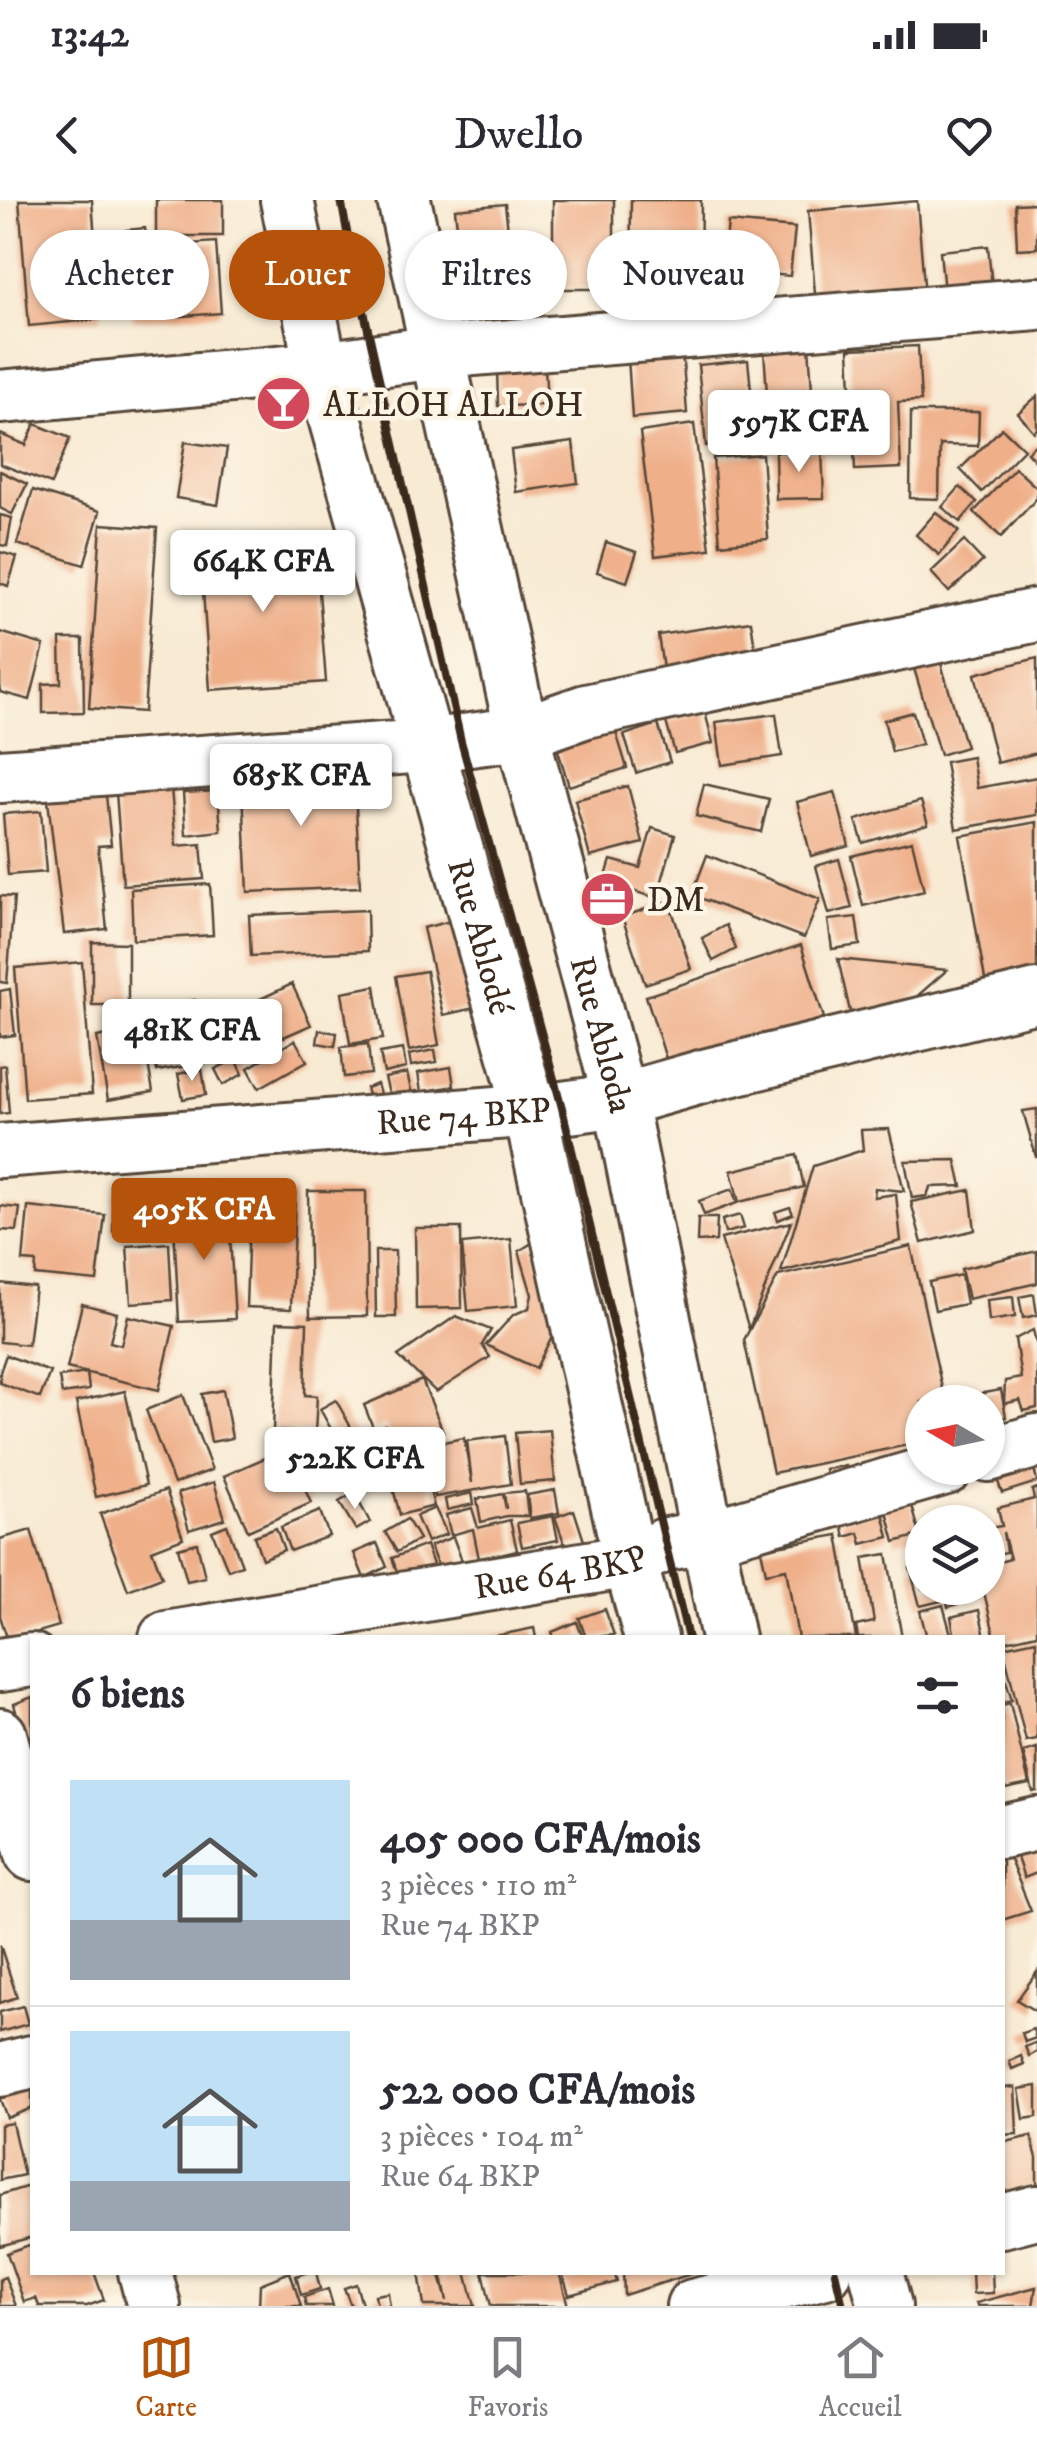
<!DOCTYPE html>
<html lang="fr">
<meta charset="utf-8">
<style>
:root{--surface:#fff;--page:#f7f7f7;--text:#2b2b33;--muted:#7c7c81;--line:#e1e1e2;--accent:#b45309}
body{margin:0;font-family:"IM FELL DW Pica",serif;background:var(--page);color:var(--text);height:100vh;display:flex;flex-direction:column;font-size:38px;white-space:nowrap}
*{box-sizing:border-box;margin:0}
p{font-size:32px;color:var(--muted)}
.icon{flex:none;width:55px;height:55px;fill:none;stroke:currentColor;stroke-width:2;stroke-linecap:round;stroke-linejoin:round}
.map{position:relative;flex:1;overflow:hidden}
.drawer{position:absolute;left:30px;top:1435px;width:975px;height:640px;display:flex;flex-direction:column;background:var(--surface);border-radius:0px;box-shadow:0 2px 8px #0004}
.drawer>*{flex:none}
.top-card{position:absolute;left:30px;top:30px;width:978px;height:90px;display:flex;gap:20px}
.needle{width:65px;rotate:279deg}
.fabs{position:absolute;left:905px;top:1185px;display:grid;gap:20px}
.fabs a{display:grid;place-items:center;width:100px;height:100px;border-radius:50%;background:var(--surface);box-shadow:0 2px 8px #0004;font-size:50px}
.price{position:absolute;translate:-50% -85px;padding:0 22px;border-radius:10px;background:#fff;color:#222;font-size:32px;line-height:65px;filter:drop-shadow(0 2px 5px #0008)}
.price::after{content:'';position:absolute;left:50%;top:60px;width:30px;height:22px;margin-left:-15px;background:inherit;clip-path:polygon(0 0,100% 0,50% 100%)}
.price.on{background:var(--accent);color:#fff}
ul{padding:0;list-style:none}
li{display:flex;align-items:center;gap:30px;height:250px;padding:0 40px}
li+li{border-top:2px solid var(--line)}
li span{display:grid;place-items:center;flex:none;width:280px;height:200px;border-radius:0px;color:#555}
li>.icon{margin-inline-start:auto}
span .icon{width:120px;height:120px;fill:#fffc;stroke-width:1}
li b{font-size:42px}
h2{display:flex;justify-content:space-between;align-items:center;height:120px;padding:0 40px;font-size:42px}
.chip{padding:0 35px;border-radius:45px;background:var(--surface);box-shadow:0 2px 8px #0004;font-size:35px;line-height:90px}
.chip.on{background:var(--accent);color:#fff}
.status{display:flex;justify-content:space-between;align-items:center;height:70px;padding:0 50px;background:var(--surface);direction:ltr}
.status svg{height:28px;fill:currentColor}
header{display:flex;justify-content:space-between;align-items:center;height:130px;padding:0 40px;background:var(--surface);font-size:45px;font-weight:600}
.tab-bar{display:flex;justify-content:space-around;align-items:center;height:140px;border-top:2px solid var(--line);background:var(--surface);font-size:28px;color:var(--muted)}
.tab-bar a{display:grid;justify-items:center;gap:5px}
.tab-bar .on{color:var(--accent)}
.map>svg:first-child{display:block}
</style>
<div class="status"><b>13:42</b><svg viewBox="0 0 49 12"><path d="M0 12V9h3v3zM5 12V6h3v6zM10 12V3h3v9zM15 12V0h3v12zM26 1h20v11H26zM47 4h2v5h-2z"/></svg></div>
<header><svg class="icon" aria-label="back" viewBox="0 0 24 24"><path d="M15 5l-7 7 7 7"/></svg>Dwello<svg class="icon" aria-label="heart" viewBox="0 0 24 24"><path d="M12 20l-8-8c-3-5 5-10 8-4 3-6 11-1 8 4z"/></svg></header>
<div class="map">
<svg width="1037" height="2106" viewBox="0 0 1037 2106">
<rect width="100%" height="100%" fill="#fcf5e5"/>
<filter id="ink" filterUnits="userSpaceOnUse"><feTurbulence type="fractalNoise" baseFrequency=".01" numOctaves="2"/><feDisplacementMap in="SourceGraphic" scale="20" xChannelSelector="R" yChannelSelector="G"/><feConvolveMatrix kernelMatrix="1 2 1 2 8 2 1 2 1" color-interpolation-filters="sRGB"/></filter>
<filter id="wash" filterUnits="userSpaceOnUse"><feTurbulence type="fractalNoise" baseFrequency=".0048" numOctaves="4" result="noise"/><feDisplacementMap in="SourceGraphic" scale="40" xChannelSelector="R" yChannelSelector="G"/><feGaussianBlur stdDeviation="2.25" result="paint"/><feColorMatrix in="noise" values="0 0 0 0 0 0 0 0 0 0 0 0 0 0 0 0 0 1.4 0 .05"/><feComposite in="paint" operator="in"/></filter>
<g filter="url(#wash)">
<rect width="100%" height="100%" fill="#f8ead3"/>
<g id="blocks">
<g fill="#efaf89">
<polygon points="19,0 92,0 101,119 29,126"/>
<rect x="156" y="0" width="67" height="36"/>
<polygon points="553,0 614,0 614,89 526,89 525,49 553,50"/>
<polygon points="631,0 701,0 700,82 630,81"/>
<polygon points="917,1 925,96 816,105 808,11"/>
<polygon points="1037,3 1037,48 1017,49 1015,4"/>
<polygon points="505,4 515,92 465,98 455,9"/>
<polygon points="728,22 795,28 790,76 723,70"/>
<polygon points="145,28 147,47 216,42 221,113 133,120 126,30"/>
<polygon points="988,46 993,97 945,102 940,51"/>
<polygon points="681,138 687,213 632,218 627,142"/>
<polygon points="809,146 815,235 770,238 764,150"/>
<polygon points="918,146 921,201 898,202 901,268 855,270 849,149"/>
<polygon points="748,160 756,241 706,246 698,165"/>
<polygon points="545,167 547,205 498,206 497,168"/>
<polygon points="1037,196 1037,229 1034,232 1018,213"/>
<polygon points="911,212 979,212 978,246 940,245 939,299 910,298"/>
<polygon points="35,224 70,238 51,284 0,264 0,234 26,245"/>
<polygon points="694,224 710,349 655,356 640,232"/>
<polygon points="1002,228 1024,249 982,292 960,269"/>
<polygon points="185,242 227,248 218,305 176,298"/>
<polygon points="573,242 578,283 516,292 511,250"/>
<polygon points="1037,243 1037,263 1027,252"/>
<polygon points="822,250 824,298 776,299 775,252"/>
<polygon points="762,254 768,339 720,344 713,258"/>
<polygon points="1015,268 1037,288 1037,298 1001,337 974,312"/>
<polygon points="0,271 27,284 12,314 0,308"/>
<polygon points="960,287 977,302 960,322 942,307"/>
<polygon points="33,290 100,311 84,365 17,344"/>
<polygon points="936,312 959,331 939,355 916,335"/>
<polygon points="0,315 12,318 7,346 0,345"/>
<polygon points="101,324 157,328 144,512 89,508"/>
<polygon points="315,340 326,482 210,490 200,349"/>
<polygon points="964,341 983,361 949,392 931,372"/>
<polygon points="606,342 637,352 627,382 597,372"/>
<polygon points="0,352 17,357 8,386 0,383"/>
<polygon points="751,421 756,455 663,469 658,435"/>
<polygon points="0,432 44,445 30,500 0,492"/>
<polygon points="60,439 83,439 84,512 43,513 43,484 61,483"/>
<polygon points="939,457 966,547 940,555 913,465"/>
<polygon points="1037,458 1037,553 997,563 975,474"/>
<polygon points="705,512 713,543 675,553 666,522"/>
<polygon points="913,512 922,544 892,552 884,520"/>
<polygon points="776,514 782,556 722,565 716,522"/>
<polygon points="658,524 670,562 636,573 624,535"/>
<polygon points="615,529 627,568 569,586 557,547"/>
<polygon points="972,557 977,588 1037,577 1037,615 956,629 945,562"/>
<polygon points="354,566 360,687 248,692 242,571"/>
<polygon points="704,584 769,599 761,632 696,616"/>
<polygon points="105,585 111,645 98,646 107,729 64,734 47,592"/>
<polygon points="628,586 643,643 590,657 575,600"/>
<polygon points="171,588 176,646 201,644 204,679 123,685 116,592"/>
<polygon points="218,591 221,631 186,635 183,593"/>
<polygon points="835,592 849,646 811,656 797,602"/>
<polygon points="921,601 928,624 863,643 856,620"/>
<polygon points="41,611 46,672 8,675 3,614"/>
<polygon points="1037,622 1037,775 986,785 960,636"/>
<polygon points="652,628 675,635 657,698 604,683 611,660 640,668"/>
<polygon points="912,641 924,691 863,706 851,656"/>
<polygon points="707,655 820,699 804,738 692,695"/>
<polygon points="839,659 852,708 829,714 816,666"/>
<polygon points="210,684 213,735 133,740 131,689"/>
<polygon points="0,696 14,697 7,783 0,782"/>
<polygon points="669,701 691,769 645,784 622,717"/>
<polygon points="367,710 368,751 251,756 249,715"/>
<polygon points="856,717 860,745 832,749 828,720"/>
<polygon points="459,719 479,807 443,815 423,728"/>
<polygon points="726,725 736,749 713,761 702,738"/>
<polygon points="92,742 128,743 128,805 92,805"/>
<polygon points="801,745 824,818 669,868 646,796"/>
<polygon points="838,759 947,770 890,820 854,829"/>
<polygon points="82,762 92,894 25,899 15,768"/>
<polygon points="426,771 439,845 409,851 396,776"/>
<polygon points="292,784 311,825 279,839 260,799"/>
<polygon points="375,786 383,839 350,844 342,792"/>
<polygon points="10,789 15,835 0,837 0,791"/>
<polygon points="195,800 206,863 157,871 145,809"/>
<polygon points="256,818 267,843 233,857 223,833"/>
<polygon points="142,828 153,892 108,900 97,837"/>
<polygon points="319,830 337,833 335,846 317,843"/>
<polygon points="295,840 307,861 259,888 248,868"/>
<polygon points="368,844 371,874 344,877 341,847"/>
<polygon points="403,849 406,868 384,873 380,853"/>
<polygon points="435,850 437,862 411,866 409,855"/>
<polygon points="236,859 243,874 223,885 215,869"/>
<polygon points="5,865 9,913 0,914 0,866"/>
<polygon points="451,867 454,886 421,892 418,873"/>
<polygon points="202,869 206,895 183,899 178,874"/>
<polygon points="407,873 416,912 395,918 385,878"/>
<polygon points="377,884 384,908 373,912 366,888"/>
<polygon points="1037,909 1037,957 1036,957 1023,911"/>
<polygon points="889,929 904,991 875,988 874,997 896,994 901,1041 781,1072 813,966 863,950 861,930"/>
<polygon points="797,955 804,987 739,1002 731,971"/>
<polygon points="956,960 962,986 930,987 927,996 912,998 905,961"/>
<polygon points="732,989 737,1003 704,1015 699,1001"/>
<polygon points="970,990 975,1030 922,1043 911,1002"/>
<polygon points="250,991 295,993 291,1109 246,1107"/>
<polygon points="308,991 366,991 367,1116 310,1117"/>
<polygon points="115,994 142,995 140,1031 113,1031"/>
<polygon points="228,1003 235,1119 179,1122 173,1006"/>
<polygon points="0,1006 20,1008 17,1031 0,1030"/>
<polygon points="28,1007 105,1015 97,1081 35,1075 36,1062 23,1061"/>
<polygon points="790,1007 793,1014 778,1020 775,1012"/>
<polygon points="165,1011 167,1035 150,1036 149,1012"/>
<polygon points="740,1015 744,1028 725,1033 722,1020"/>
<polygon points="698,1018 717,1018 716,1041 697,1042"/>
<polygon points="791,1022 749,1129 721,1039"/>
<polygon points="415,1028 461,1028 462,1108 416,1109"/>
<polygon points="511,1039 517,1106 468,1111 462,1044"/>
<polygon points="169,1043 172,1100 131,1103 127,1046"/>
<polygon points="532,1043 559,1122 536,1168 486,1145 513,1115 529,1108 532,1095 519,1051"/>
<polygon points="911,1046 945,1202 922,1202 922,1242 773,1273 744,1140 778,1076"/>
<polygon points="375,1051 395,1051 396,1117 376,1117"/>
<polygon points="1037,1051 1037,1083 968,1099 961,1069"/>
<polygon points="961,1075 966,1104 935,1110 929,1082"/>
<polygon points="0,1083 35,1087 28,1145 0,1142"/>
<polygon points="1034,1094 1037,1115 1023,1118 1019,1097"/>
<polygon points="1013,1097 1015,1117 989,1121 987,1100"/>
<polygon points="82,1104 117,1113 110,1142 121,1145 128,1116 174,1126 159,1190 67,1168"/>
<polygon points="456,1116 491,1130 482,1145 490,1157 436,1192 398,1156"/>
<polygon points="277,1122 307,1123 305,1195 317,1196 315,1233 273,1231"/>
<polygon points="1033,1130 1037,1146 1037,1208 1024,1211 1020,1200 1004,1204 1005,1181 1021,1178 1015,1139"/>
<polygon points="6,1155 50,1172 40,1198 0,1183 0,1172"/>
<polygon points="87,1173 89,1190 62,1194 59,1177"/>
<polygon points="422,1180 443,1231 396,1251 385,1225 374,1230 364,1205"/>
<polygon points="223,1190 232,1238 211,1242 202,1194"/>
<polygon points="1001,1190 1006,1217 988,1222 988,1202 967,1202 966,1196"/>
<polygon points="125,1191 146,1285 96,1297 76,1202"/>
<polygon points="183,1195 212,1270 174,1284 146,1210"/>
<polygon points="336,1200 359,1242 343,1251 320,1209"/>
<polygon points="550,1230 555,1281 520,1284 515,1233"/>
<polygon points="505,1236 511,1284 435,1297 427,1245 464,1238 472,1283 467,1241"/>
<polygon points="384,1240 397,1263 381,1272 386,1281 367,1291 349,1258"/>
<polygon points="287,1248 311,1303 248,1331 224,1276"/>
<polygon points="1033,1263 1037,1282 1002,1293 996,1276"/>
<polygon points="846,1266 847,1278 827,1280 825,1269"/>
<polygon points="424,1268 434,1306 400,1315 390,1277"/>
<polygon points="214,1282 225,1319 189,1330 178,1293"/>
<polygon points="1037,1288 1037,1434 1002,1442 1002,1438 995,1438 983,1388 988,1388 988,1365 1010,1359 1003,1332 1006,1352 988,1356 988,1328 1002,1326 998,1308 1034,1299 1032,1290"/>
<polygon points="166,1290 183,1338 152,1350 162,1377 128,1390 100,1314"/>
<polygon points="555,1290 559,1313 530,1318 527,1295"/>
<polygon points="525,1291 528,1316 507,1316 481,1322 477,1299 503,1294 506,1309 504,1293"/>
<polygon points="354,1293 370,1322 356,1330 339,1302"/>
<polygon points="472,1293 474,1304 447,1310 445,1299"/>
<polygon points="911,1302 920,1335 895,1342 886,1308"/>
<polygon points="435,1308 447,1334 427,1342 416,1316"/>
<polygon points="472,1308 478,1328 510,1320 517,1350 479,1359 473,1329 451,1335 446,1315"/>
<polygon points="882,1309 889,1337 862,1344 859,1333 845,1337 841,1320"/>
<polygon points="574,1310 584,1341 566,1348 555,1317"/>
<polygon points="320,1311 329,1336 290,1351 281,1327"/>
<polygon points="553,1316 558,1340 522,1347 517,1323"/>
<polygon points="407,1319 419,1339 397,1352 385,1332"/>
<polygon points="227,1325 242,1365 228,1370 212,1331"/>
<polygon points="276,1328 284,1350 262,1359 254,1336"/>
<polygon points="31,1330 59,1426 8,1441 0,1416 0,1339"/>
<polygon points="838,1335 856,1438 798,1438 786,1369 766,1373 761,1349"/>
<polygon points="453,1337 462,1361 439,1370 430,1346"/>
<polygon points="197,1343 205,1377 187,1381 178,1348"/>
<polygon points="377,1343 387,1367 364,1378 354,1353"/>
<polygon points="426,1345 436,1373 402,1385 392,1358"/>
<polygon points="887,1354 902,1438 858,1438 856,1426 874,1422 863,1358"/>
<polygon points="922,1365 922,1388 941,1388 945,1400 920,1406 910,1368"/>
<polygon points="944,1388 974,1388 977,1399 948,1407"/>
<polygon points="943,1405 952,1438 927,1438 920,1411"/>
<polygon points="605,1409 614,1435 586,1438 579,1418"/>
<polygon points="979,1410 985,1437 955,1438 951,1417"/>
<polygon points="577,1422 583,1438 554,1438 552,1432"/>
<polygon points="534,1428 536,1438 495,1438 495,1436"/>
<polygon points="1036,1440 1037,1539 1026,1541 1003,1447"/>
<polygon points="1002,1467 1012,1500 1002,1502"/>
<polygon points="32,1497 32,1567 31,1567 14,1504"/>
<polygon points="1010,1503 1029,1584 1005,1589 1002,1578 1002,1505"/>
<polygon points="1037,1548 1037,1591 1033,1592 1023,1552"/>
<polygon points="1037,1651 1037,1673 1024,1678 1015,1652"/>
<polygon points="1009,1657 1031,1711 1002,1720 1002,1659"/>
<polygon points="0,1745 17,1797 0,1803"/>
<polygon points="1037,1772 1037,1812 1017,1800"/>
<polygon points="23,1806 28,1824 0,1832 0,1812"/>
<polygon points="1033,1829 1036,1838 1025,1842 1022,1833"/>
<polygon points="1037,1842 1037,1852 1029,1856 1025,1847"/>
<polygon points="1021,1856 1024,1864 1012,1869 1009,1861"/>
<polygon points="32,1878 32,1908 7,1918 0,1899 0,1890"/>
<polygon points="1037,1886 1037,1917 1024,1919 1019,1889"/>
<polygon points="1015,1887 1017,1934 1002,1935 1002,1888"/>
<polygon points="12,1923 24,1975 0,1980 0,1925"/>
<polygon points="1031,1936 1037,1958 1037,1986 1002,1996 1002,1943"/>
<polygon points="32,1985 32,2037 0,2046 0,1995"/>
<polygon points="32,2044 32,2072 94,2072 104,2100 87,2106 39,2106 36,2098 24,2102 7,2053"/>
<polygon points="290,2072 301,2106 259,2106 260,2084"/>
<polygon points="308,2072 316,2072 320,2089 301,2095 296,2076"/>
<polygon points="419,2072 439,2072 447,2101 441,2073 466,2072 475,2106 424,2106"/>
<polygon points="483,2072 559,2072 568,2106 491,2106"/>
<polygon points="562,2072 614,2072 617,2082 569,2095"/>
<polygon points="623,2072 694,2072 694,2073 624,2095"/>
<polygon points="972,2072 992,2072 993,2093 973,2094"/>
<polygon points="5,2077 16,2106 0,2106 0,2079"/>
<polygon points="356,2084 362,2105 351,2106 344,2088"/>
<polygon points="1036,2087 1033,2106 977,2106 976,2103"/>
<polygon points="328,2089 333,2106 306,2106 304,2097"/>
<polygon points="388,2093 390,2106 377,2106 375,2095"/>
</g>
</g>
</g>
<g filter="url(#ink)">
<use href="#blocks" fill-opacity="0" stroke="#574739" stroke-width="2.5"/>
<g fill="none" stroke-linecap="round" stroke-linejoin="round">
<defs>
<g id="minor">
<path id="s1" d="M287,0l34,168 209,742 100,451 21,77"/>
<path id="s2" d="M404,0l118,533 98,367 108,538"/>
<polyline points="0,197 321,168 437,152 1037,104"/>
<polyline points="0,576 426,546 522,533 586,511 1037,415"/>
<path id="s3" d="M0,951l562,-43 58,-8 88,-25 329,-79"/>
<polyline points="988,1255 1037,1241"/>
<path id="s4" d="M166,1438l464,-77 37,-17 40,-7 239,-69"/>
<polyline points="0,1465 32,1460"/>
<polyline points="0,1535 32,1654"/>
<polyline points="1002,1632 1037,1624"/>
<polyline points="0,1870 32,1862"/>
<polyline points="1002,2021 1037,2012"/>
<polyline points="145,2072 154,2106"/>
<polyline points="876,2072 885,2106"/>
<polyline points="693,2106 825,2072"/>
</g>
</defs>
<use href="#minor" stroke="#574739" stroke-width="58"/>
<use href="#minor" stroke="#fff" stroke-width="52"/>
<g stroke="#3b2a1e" stroke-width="8">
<polyline points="341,0 353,63 461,541 562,908 688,1438"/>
<polyline points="835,2072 843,2106"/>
</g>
</g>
</g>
<defs>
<symbol id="bar-disc" viewBox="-11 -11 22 22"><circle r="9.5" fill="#d1495b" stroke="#fcf5e5"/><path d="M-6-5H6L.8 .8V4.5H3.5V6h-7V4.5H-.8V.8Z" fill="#fff"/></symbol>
<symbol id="office-disc" viewBox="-11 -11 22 22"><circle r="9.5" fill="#d1495b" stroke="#fcf5e5"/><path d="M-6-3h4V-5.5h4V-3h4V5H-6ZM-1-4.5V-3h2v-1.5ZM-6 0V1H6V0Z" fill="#fff"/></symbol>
</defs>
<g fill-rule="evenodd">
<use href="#bar-disc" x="252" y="172" width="63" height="63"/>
<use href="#office-disc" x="576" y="668" width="63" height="63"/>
</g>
<g text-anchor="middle" stroke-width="9" stroke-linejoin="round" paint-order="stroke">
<g font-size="35" fill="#3b2a1e" stroke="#fcf5e5" text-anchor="start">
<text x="323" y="216">ALLOH ALLOH</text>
<text x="647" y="711">DM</text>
</g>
<g font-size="35" fill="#3b2a1e" stroke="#fcf5e5">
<text dy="12" stroke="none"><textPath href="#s1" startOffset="762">Rue Ablodé</textPath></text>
<text dy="12" stroke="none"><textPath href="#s2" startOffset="858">Rue Abloda</textPath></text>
<text dy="12" stroke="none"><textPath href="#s3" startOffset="465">Rue 74 BKP</textPath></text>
<text dy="12" stroke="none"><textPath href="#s4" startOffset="400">Rue 64 BKP</textPath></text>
</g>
</g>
</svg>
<div class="fabs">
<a><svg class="needle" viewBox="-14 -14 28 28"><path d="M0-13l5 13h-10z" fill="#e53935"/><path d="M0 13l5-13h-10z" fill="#7c7c81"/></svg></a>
<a><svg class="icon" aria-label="layers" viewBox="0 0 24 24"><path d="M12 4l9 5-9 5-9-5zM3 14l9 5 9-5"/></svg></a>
</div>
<b class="price" style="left:799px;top:275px">597K CFA</b>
<b class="price" style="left:263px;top:415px">664K CFA</b>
<b class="price" style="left:301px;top:629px">685K CFA</b>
<b class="price" style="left:192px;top:884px">481K CFA</b>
<b class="price on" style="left:204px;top:1063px">405K CFA</b>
<b class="price" style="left:355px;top:1312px">522K CFA</b>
<div class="top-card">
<a class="chip">Acheter</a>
<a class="chip on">Louer</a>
<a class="chip">Filtres</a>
<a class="chip">Nouveau</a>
</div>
<section class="drawer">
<h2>6 biens<svg class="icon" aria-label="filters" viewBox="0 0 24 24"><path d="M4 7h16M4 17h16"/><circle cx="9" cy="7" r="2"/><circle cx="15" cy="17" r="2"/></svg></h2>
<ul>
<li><span style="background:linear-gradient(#bfe0f5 70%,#9aa5b1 0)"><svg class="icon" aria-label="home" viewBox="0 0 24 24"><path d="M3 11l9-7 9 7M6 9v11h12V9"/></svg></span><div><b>405 000 CFA/mois</b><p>3 pièces · 110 m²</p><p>Rue 74 BKP</p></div></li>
<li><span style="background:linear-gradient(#bfe0f5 75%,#9aa5b1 0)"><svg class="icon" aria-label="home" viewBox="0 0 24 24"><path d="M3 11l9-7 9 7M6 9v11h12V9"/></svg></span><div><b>522 000 CFA/mois</b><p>3 pièces · 104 m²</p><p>Rue 64 BKP</p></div></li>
</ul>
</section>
</div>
<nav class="tab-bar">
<a class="on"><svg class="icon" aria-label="map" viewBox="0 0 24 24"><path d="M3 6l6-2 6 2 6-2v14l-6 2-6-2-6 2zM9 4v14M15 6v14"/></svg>Carte</a>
<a><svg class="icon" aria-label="saved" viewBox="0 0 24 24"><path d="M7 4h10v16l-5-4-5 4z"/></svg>Favoris</a>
<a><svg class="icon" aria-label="home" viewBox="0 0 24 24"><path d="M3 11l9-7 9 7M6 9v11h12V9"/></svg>Accueil</a>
</nav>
